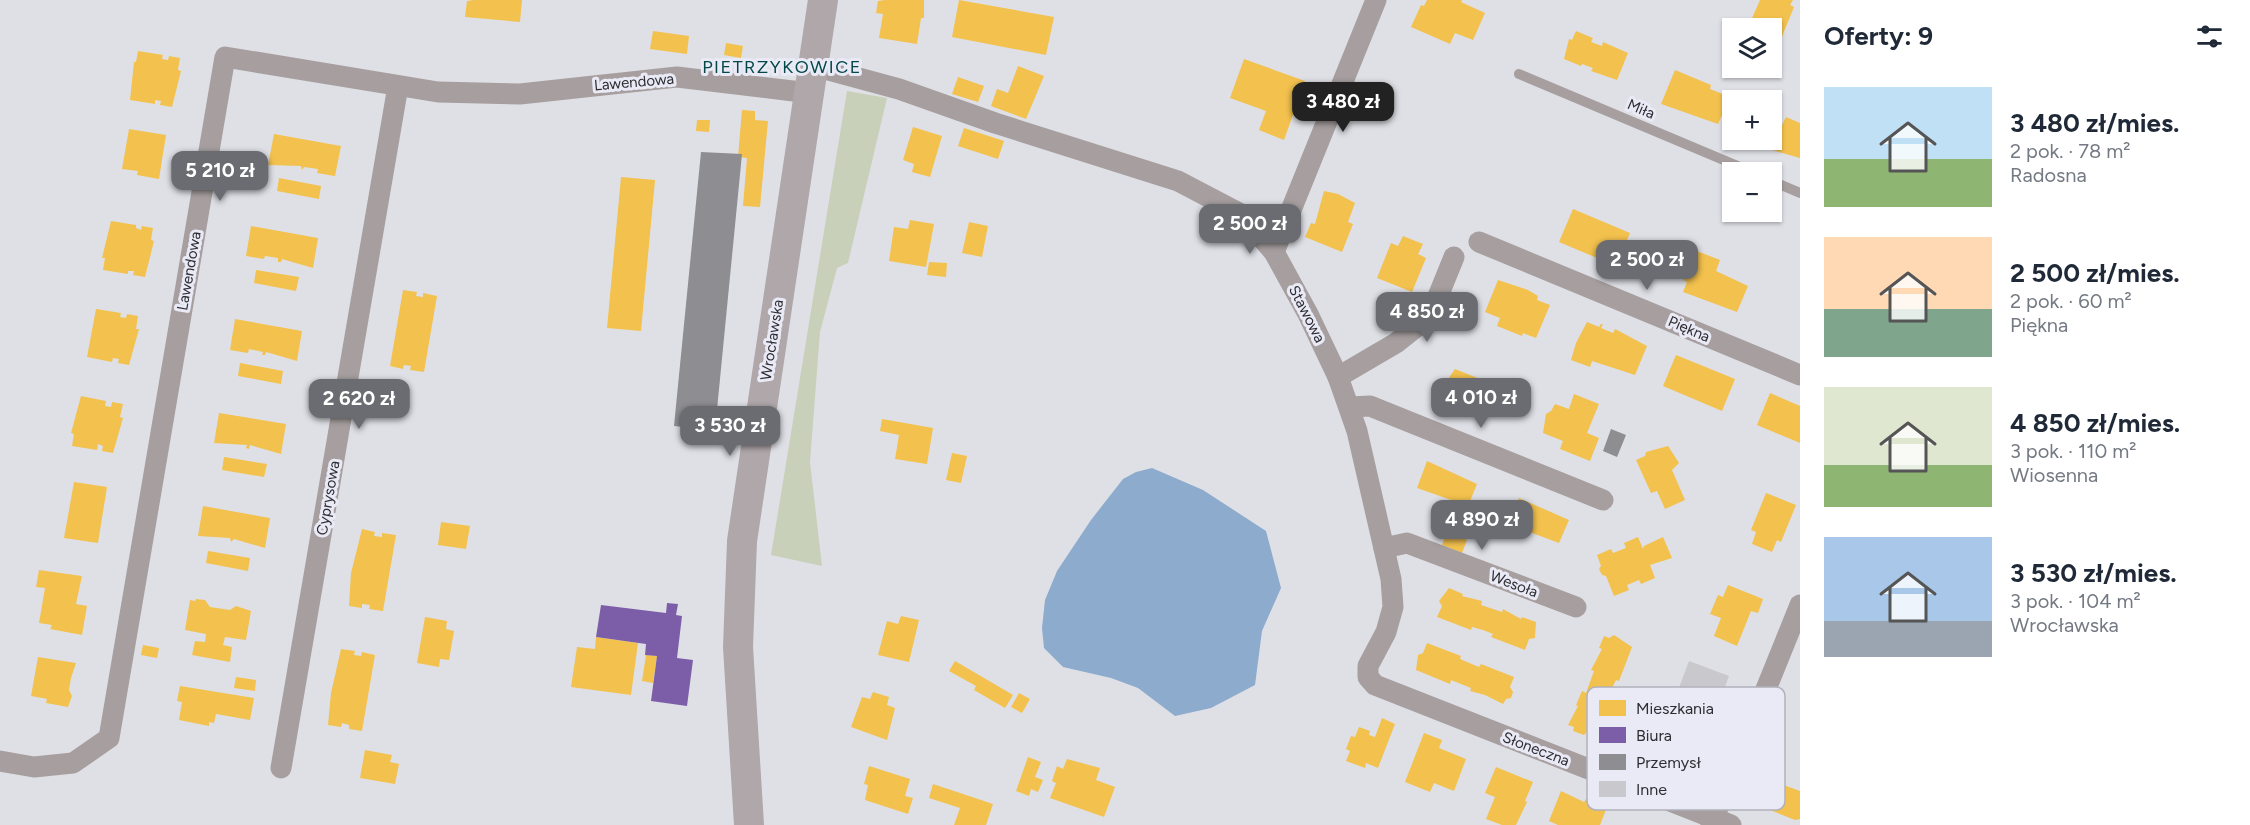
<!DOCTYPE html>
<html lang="pl">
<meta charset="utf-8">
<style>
:root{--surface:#fff;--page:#f2f2f3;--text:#1f2937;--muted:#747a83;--accent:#6b6c71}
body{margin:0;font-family:Figtree,sans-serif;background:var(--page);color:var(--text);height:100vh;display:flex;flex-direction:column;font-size:22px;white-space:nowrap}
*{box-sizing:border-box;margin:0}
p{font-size:20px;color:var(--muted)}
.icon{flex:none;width:33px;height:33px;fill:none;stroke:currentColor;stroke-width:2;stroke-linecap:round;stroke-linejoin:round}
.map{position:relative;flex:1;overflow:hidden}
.sheet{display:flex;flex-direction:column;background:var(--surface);width:450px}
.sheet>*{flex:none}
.tools{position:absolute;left:1722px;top:18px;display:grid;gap:12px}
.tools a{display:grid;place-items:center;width:60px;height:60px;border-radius:0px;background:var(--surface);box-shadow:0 2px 4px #0004;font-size:30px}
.price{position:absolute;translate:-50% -51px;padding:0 14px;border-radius:12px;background:var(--accent);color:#fff;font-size:20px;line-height:39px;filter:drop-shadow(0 2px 3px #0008)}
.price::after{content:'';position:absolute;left:50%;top:36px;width:18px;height:14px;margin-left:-9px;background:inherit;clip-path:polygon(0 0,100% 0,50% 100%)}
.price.active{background:#222;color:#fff}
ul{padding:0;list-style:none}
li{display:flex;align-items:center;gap:18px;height:150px;padding:0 24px}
li span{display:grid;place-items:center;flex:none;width:168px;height:120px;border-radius:0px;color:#555}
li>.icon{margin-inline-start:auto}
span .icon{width:72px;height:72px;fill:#fffc;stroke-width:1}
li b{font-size:26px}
h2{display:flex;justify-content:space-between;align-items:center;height:72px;padding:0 24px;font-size:26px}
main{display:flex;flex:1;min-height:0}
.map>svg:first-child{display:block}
</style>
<main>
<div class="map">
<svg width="1800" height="825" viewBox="0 0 1800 825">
<rect width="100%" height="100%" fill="#dfe0e6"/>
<polygon fill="#c8d0ba" points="847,91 887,98 848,263 837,268 820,332 810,462 822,566 771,555"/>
<polygon fill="#8dabcd" points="1152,468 1203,490 1266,531 1281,588 1262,631 1255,685 1211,708 1175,716 1138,688 1111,678 1063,667 1044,648 1042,628 1045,600 1057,571 1091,520 1123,479 1136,472"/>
<g fill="#f2c14e">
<polygon points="474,0 522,0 520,22 465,17 467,1"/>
<polygon points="885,0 924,0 924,18 921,18 917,44 879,38 883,14 876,13 878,1"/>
<polygon points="959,0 1054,17 1046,55 952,37"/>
<polygon points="1427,0 1462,0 1461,2 1485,13 1473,40 1455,33 1450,44 1411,27 1421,5 1424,6"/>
<polygon points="1760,0 1793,0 1790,5 1794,7 1781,39 1772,35 1772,28 1749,25"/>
<polygon points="653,31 689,36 687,54 650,49"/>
<polygon points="1576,31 1593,38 1591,42 1602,46 1603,42 1628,53 1617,80 1591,71 1593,68 1582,64 1581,66 1564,59 1569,39 1572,40"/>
<polygon points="726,43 743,46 741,58 724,55"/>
<polygon points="138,51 163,55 162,59 168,60 169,56 180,58 178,70 181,71 172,107 160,105 161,101 155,100 155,104 130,100 134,62 136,62"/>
<polygon points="1244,59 1305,81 1284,140 1259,130 1266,111 1230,98"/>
<polygon points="1018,66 1044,76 1026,119 991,106 997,89 1008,93"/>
<polygon points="1675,70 1711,85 1710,89 1730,97 1718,124 1661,104"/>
<polygon points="958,77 984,86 978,102 952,94"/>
<polygon points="742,110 755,111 755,120 768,121 760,207 743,206 747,158 738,157"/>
<polygon points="1786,117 1800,123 1800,158 1772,150 1776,140 1772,138 1778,126 1781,127"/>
<polygon points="697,120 710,120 709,132 696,131"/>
<polygon points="913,127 942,136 930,177 912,172 914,164 903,160"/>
<polygon points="964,128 1004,141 998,159 958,146"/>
<polygon points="129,129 166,135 159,179 137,175 138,171 122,169"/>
<polygon points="274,134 341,146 335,176 317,173 318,169 304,167 302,170 301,166 268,165"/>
<polygon points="621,177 655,180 641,331 607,328"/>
<polygon points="279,178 321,186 319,199 277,191"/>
<polygon points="1324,191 1338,194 1355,203 1348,222 1353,224 1342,252 1305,237 1311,223 1315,224"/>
<polygon points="1573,209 1630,233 1616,266 1559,242"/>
<polygon points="910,220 934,224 926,267 889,261 894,227 908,229"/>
<polygon points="111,221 136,225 136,228 141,230 142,226 153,228 151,240 154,241 145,277 133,275 134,271 128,271 128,274 103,270 105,258 102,258"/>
<polygon points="969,222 988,226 982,257 962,253"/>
<polygon points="251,226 318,238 313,268 282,259 281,262 278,262 278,258 265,256 264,259 246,256"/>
<polygon points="1403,236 1423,244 1418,254 1426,258 1412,292 1377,278 1391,243 1398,246"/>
<polygon points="1684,246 1720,260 1716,271 1748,286 1737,312 1683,292 1687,282 1683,280 1686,271 1675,267"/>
<polygon points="929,262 947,263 946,277 927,275"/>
<polygon points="256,270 299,277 296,291 254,283"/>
<polygon points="1498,280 1528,290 1538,296 1537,300 1550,305 1536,338 1523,333 1522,336 1497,326 1500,318 1485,312"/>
<polygon points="403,290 417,292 416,296 423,297 423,293 437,296 424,372 410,370 411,366 404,365 403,369 390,366"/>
<polygon points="96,309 121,313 120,317 126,318 127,314 138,316 136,329 139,329 129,365 118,363 119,359 113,358 112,362 87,357"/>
<polygon points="235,319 302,331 297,361 266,352 265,355 262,355 263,352 249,349 248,353 230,350"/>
<polygon points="1587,322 1599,327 1601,324 1603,324 1601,328 1613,333 1615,329 1647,346 1635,375 1592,361 1590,367 1571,360 1576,343"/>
<polygon points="1676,355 1735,379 1722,411 1663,386"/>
<polygon points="240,363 283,371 281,384 238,376"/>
<polygon points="1455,369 1500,387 1490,413 1479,409 1472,411 1444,397 1448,379"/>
<polygon points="1770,393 1800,406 1800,443 1757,425"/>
<polygon points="1574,394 1599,404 1587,433 1599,438 1590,461 1560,449 1563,441 1543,433 1546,414 1551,411 1555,404 1569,409"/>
<polygon points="81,396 106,401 105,406 111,407 112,402 123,404 120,417 123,418 113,453 102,451 103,446 98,444 97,450 72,446 74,434 71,433"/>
<polygon points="219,413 286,424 281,454 250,445 249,449 246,448 247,445 214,443"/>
<polygon points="882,419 933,428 927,464 895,459 899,435 880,431"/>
<polygon points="1668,446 1679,463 1672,470 1685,500 1665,509 1657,491 1651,493 1636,460 1645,456 1646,452"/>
<polygon points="952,453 967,456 961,483 946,480"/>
<polygon points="224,457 267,464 264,477 222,470"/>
<polygon points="1427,461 1477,484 1468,506 1417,488"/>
<polygon points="74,482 107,487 98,543 64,538"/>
<polygon points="1766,493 1796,505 1781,542 1777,540 1772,552 1752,544 1756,532 1751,530"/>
<polygon points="1519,498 1569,520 1559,543 1508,524"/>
<polygon points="203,506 270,518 265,548 234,539 231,542 230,538 198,536"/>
<polygon points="441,522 470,526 466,549 438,545"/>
<polygon points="362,529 375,532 374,536 382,537 382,533 396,535 383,611 369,609 370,605 362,604 362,608 349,606 351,573"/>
<polygon points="1447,531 1467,540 1462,553 1442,545"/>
<polygon points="1638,537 1643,549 1644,546 1663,537 1672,558 1650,565 1655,578 1641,584 1639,580 1627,585 1629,590 1614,596 1606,576 1602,575 1599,569 1601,566 1597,555 1611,549 1613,553 1626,548 1624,543"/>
<polygon points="208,551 250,558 248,571 206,563"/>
<polygon points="39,570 82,576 76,604 87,606 82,635 50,629 52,625 39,623 45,588 36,587"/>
<polygon points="1728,585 1763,599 1758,613 1751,611 1737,646 1714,636 1721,618 1710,614 1718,595 1723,597"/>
<polygon points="1449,588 1463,594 1462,596 1482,601 1481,605 1502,612 1503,609 1521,619 1522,617 1536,622 1535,638 1529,639 1525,650 1491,637 1493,634 1483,630 1472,627 1471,630 1437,617 1442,606 1439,601"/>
<polygon points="196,599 205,600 210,607 230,610 236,606 251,611 246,640 225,637 223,645 232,647 230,662 192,655 195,641 205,642 206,634 185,630 190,600 195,601"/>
<polygon points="901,616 919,620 909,662 878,655 887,621 898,624"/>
<polygon points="425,617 447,621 446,629 454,631 449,660 440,659 439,667 417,663"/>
<polygon points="1614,635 1632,647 1619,681 1616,680 1611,690 1607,701 1611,702 1597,736 1587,732 1584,735 1573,731 1574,727 1568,725 1578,706 1576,705 1582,691 1586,693 1594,671 1591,670 1602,649 1599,648 1604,636 1609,638"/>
<polygon points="596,637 638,643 631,695 571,687 577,647 595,649"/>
<polygon points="1427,643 1461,656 1460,659 1479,667 1481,664 1514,677 1510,687 1513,692 1511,698 1506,699 1503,704 1485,695 1470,691 1471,688 1451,680 1450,684 1416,670 1418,655 1423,653"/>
<polygon points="143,645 159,648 157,658 141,655"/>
<polygon points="341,649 355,651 354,655 361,656 362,652 375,655 362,731 349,729 349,725 342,723 341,727 328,725 331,693"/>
<polygon points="646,655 657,656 653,683 642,681"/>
<polygon points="38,657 76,663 71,678 69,690 72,696 68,707 46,703 47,699 31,696"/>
<polygon points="955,661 1013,695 1005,708 974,690 976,686 949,671"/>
<polygon points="236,677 256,680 255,691 234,688"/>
<polygon points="180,686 254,698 250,720 216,714 214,723 209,722 209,726 179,720 182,702 177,701"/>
<polygon points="873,692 889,697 887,705 895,708 887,740 851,727 862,697 870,699"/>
<polygon points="1019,693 1030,699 1022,713 1011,707"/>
<polygon points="1382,718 1395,724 1378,768 1366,763 1365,768 1346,761 1350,751 1346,749 1351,736 1355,737 1359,727 1370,731 1369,735 1375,737"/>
<polygon points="1424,733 1442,740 1439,748 1466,759 1454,791 1434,783 1430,792 1405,782"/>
<polygon points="365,750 392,755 390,762 399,764 395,784 360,778"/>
<polygon points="1028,757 1041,762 1035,777 1043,780 1038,792 1031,789 1029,796 1016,791"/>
<polygon points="1067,759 1100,768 1096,780 1115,787 1104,817 1050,798 1056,783 1052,781 1057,766 1063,769"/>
<polygon points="869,766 910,779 905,796 913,798 908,814 865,800 868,785 864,784"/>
<polygon points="1496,767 1533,782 1525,801 1527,802 1516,825 1502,825 1486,819 1495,797 1485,793"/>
<polygon points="1770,780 1800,791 1800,819 1795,820 1760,806"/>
<polygon points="933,784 993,804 986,825 954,825 960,808 929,798"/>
<polygon points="1561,791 1584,802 1586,799 1607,807 1600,825 1558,825 1549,821"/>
</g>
<polygon fill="#7b5ea7" points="667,603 678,604 676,615 682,616 677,658 693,660 687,706 651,701 657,656 645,655 646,644 596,637 601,605 666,613"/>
<g fill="#8d8d92">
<polygon points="701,152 742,154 715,430 674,426"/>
<polygon points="1611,429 1626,435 1617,457 1603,451"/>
</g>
<polygon fill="#c8c8cd" points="1689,661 1729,676 1691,777 1651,762"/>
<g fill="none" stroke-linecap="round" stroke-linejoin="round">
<g stroke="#a79f9f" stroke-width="10">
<polyline points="1519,74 1752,172"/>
<polyline points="1772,181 1800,193"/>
</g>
<g stroke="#a79f9f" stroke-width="21">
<polyline points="814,66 899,89 995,123 1178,181 1241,214 1274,252 1308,314 1338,377 1357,431 1391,579 1393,607 1386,632 1368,666 1368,677 1375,685 1731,825"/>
<polyline points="1479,242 1800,375"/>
<polyline points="1274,252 1376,0"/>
<polyline points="1338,377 1396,343 1430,316 1454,257"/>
<polyline points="1350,407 1370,406 1603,500"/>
<polyline points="1384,548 1407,543 1576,607"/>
<polyline points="0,761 34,767 73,763 109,738 225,57 438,92 520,94 677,77 810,93"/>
<polyline points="281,768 398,86"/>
<polyline points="1711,825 1800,605"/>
</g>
<polyline stroke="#afa7aa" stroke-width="30" points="749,825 738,647 742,541 823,0"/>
</g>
<g text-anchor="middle" stroke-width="6" stroke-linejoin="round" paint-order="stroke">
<g font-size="15" fill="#2d2d32" stroke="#e9eaf6">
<text transform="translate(634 82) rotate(-5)" y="5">Lawendowa</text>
<text transform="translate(1641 109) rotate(23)" y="5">Miła</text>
<text transform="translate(189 271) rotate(-80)" y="5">Lawendowa</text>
<text transform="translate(1307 314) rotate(63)" y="5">Stawowa</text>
<text transform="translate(1689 329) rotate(23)" y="5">Piękna</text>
<text transform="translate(772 340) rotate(-81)" y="5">Wrocławska</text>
<text transform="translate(328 498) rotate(-80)" y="5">Cyprysowa</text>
<text transform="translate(1514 584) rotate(21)" y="5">Wesoła</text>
<text transform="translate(1536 749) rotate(21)" y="5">Słoneczna</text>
</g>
<g font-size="18" letter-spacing="1.5" fill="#034747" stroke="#e9eaf6">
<text x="782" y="73">PIETRZYKOWICE</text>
</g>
</g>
<rect x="1587" y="687" width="198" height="123" rx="9" fill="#e9eaf6" stroke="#b1b1bb" stroke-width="1.5"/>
<rect x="1599" y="700" width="27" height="16" fill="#f2c14e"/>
<rect x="1599" y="727" width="27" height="16" fill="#7b5ea7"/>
<rect x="1599" y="754" width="27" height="16" fill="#8d8d92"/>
<rect x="1599" y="781" width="27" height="16" fill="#c8c8cd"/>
<g font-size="16" fill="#2d2d32">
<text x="1636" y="714">Mieszkania</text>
<text x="1636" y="741">Biura</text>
<text x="1636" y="768">Przemysł</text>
<text x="1636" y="795">Inne</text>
</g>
</svg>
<div class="tools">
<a><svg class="icon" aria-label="layers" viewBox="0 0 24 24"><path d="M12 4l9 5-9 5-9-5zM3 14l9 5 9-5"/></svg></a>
<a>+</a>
<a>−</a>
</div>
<b class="price active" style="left:1343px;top:133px">3 480 zł</b>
<b class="price" style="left:220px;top:202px">5 210 zł</b>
<b class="price" style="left:1250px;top:255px">2 500 zł</b>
<b class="price" style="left:1647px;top:291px">2 500 zł</b>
<b class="price" style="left:1427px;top:343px">4 850 zł</b>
<b class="price" style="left:1481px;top:429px">4 010 zł</b>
<b class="price" style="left:359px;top:430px">2 620 zł</b>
<b class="price" style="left:730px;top:457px">3 530 zł</b>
<b class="price" style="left:1482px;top:551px">4 890 zł</b>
</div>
<section class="sheet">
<h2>Oferty: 9<svg class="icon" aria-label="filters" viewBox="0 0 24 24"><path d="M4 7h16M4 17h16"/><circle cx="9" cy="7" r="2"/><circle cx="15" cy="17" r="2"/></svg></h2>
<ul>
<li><span style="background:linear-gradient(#bfe0f5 60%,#8fb573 0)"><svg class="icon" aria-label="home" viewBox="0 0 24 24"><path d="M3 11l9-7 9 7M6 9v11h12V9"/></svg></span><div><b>3 480 zł/mies.</b><p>2 pok. · 78 m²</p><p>Radosna</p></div></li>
<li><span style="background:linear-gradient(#ffd9b3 60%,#7fa58c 0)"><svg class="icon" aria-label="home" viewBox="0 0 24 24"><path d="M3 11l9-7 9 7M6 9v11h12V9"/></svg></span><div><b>2 500 zł/mies.</b><p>2 pok. · 60 m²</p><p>Piękna</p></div></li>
<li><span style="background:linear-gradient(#dfe7d0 65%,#8fb573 0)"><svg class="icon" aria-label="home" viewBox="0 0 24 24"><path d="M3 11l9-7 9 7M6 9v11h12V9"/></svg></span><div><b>4 850 zł/mies.</b><p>3 pok. · 110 m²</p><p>Wiosenna</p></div></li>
<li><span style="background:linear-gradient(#a9c7e8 70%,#9aa5b1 0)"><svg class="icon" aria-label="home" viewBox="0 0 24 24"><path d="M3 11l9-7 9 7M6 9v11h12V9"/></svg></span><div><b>3 530 zł/mies.</b><p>3 pok. · 104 m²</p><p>Wrocławska</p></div></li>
</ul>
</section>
</main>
